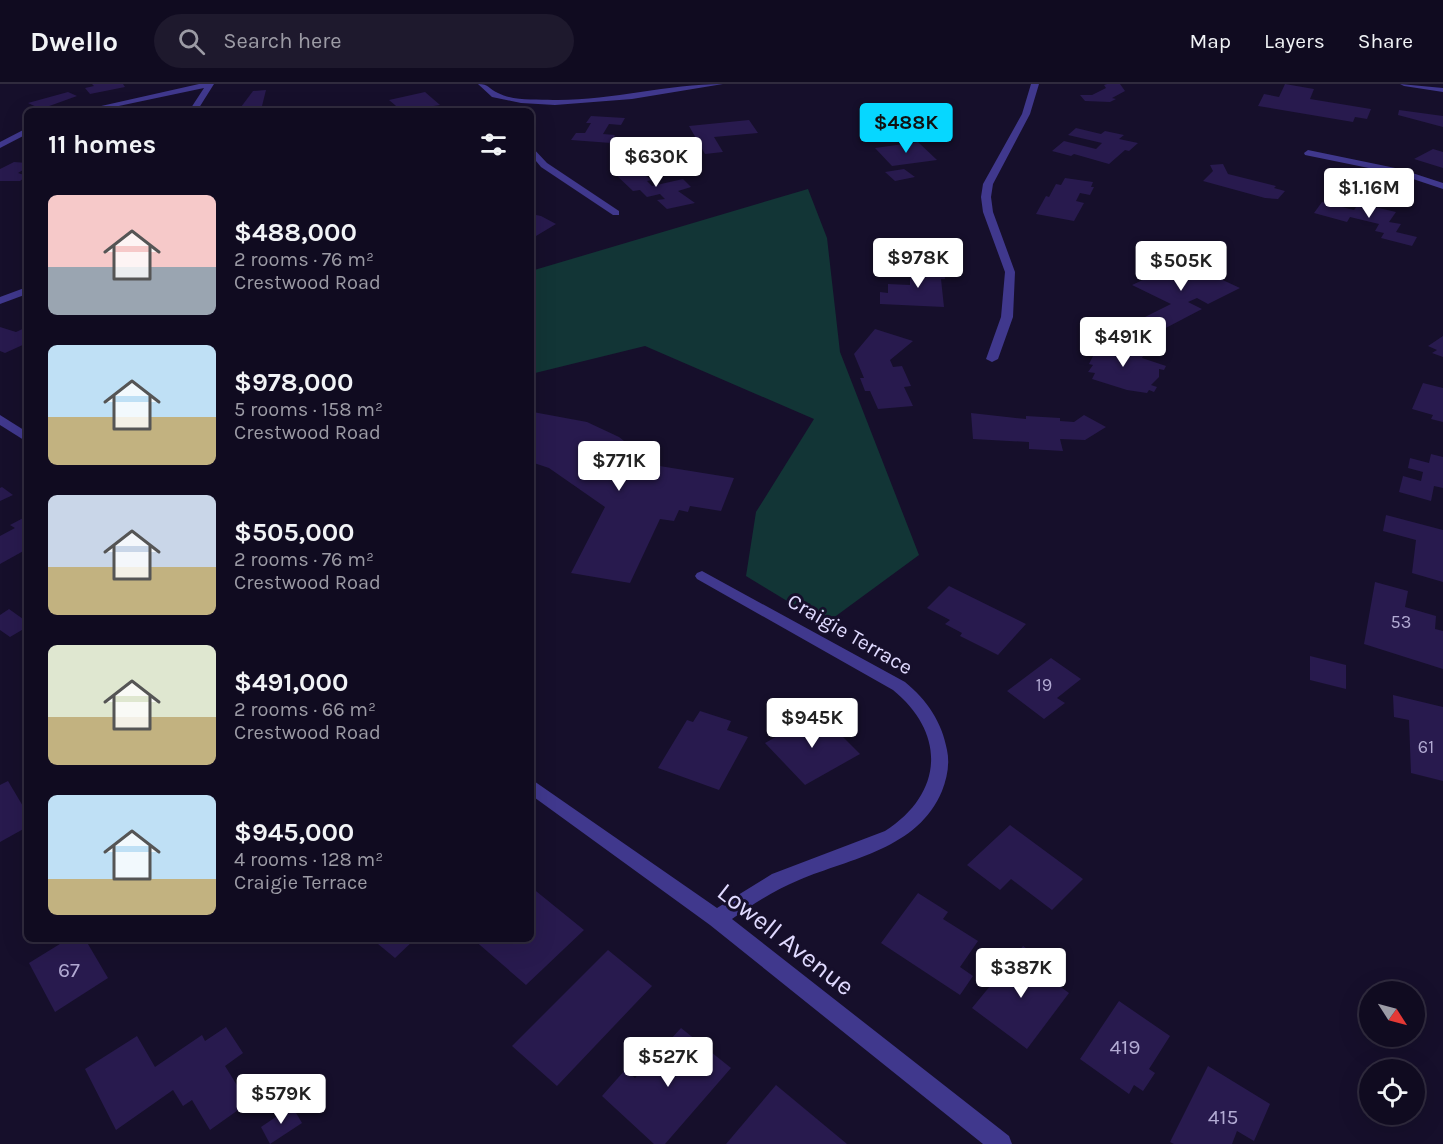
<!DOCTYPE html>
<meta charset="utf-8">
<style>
:root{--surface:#100b20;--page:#1e192d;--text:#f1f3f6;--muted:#9c9ba5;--line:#302b3e;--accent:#06d7ff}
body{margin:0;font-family:Karla,sans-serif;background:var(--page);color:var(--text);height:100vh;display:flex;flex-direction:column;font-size:22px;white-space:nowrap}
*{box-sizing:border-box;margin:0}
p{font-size:20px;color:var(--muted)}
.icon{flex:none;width:33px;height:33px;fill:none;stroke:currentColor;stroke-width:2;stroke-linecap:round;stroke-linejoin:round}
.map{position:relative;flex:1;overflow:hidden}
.sheet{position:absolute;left:24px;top:24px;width:510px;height:834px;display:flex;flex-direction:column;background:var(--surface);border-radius:9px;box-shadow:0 6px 24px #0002,0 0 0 2px var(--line)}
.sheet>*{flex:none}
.needle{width:39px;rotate:126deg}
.buttons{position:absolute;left:1359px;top:897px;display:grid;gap:12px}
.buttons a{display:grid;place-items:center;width:66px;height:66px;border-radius:50%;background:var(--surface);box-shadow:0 6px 24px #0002,0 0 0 2px var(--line);font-size:30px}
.price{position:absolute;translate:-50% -51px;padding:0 14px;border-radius:6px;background:#fff;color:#222;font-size:20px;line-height:39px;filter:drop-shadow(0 2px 3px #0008)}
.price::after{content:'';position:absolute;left:50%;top:36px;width:18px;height:14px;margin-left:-9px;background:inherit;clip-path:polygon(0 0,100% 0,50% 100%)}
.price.on{background:var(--accent);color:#111}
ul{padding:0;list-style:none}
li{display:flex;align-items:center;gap:18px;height:150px;padding:0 24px}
li span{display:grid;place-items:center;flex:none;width:168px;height:120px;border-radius:9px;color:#555}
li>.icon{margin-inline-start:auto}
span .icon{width:72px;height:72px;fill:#fffc;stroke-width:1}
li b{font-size:26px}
h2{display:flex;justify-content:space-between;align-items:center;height:72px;padding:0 24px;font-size:26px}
header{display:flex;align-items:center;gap:36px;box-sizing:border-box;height:84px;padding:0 30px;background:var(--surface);border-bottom:2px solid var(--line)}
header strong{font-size:28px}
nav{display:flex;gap:33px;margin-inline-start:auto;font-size:21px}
.search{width:420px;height:54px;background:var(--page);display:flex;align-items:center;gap:15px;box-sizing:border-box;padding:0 21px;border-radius:33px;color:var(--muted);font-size:22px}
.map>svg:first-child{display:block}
</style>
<header>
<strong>Dwello</strong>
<div class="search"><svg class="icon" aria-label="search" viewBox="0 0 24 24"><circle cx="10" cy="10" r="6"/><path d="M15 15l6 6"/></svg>Search here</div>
<nav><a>Map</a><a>Layers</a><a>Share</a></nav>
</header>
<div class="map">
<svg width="1443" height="1060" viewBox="0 0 1443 1060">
<rect width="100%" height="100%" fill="#160f2b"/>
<polygon fill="#123536" points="808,105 827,154 840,268 919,471 825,540 746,492 756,428 814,335 645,262 531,290 531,187"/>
<g fill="#281a4e">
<polygon points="92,0 123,0 125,3 90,10 85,4 94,2"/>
<polygon points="1107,0 1120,0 1125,7 1112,14 1116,15 1110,18 1085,17 1080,11 1092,11 1106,4 1104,1"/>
<polygon points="1285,0 1314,5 1310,15 1371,25 1367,35 1355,33 1353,38 1258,22 1264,10 1279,13"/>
<polygon points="266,6 262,22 241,23 253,7"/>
<polygon points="68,8 77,12 41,25 28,19"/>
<polygon points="425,8 440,21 402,27 389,16"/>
<polygon points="1399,26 1443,32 1443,43 1398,31"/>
<polygon points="591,32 625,34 621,41 609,40 603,50 615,51 611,59 571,56 576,49 585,49 591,39 586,39"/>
<polygon points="749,36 758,49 714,53 723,68 705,70 689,42"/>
<polygon points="1076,44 1101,50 1105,47 1124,51 1119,55 1138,59 1129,67 1125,66 1109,80 1074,70 1071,72 1052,67 1064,57 1096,65 1102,59 1068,51"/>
<polygon points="918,58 937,76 892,82 875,64"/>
<polygon points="1433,65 1443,68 1443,84 1414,75"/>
<polygon points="14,78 27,79 22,84 26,84 18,89 27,92 20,97 0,97 0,85"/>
<polygon points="1223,80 1228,90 1276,102 1274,104 1285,107 1278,115 1265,114 1203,97 1213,87 1210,81"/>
<polygon points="634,84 652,96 647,97 652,102 683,95 691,103 678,107 695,119 667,125 657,116 665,115 660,110 647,113 640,106 633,107 613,88"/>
<polygon points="904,85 915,93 895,97 885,88"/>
<polygon points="1065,94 1093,98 1091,103 1094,103 1090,111 1080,109 1076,117 1084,119 1074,137 1036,130 1046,112 1049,113 1056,100 1061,101"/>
<polygon points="1362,115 1373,118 1370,122 1396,128 1389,138 1401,140 1396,148 1417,153 1412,162 1381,154 1384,149 1375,147 1379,140 1350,133 1347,138 1314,129 1322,118 1354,126"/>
<polygon points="531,130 541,132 556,140 531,155"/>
<polygon points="1175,174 1240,204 1208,220 1197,214 1188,218 1202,225 1160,247 1139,236 1171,220 1132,201 1171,183 1163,180"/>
<polygon points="910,181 944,183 945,195 941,195 944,223 880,220 880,208 888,209 888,200 910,201"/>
<polygon points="0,243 16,248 27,243 27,259 5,269 0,267"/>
<polygon points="875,245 913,257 890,276 893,283 902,282 911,302 904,303 913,322 878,325 870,307 865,307 860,294 864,294 854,270"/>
<polygon points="1443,252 1443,273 1432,269 1437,266 1428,262"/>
<polygon points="1091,257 1144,270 1142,274 1166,282 1164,286 1159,285 1159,293 1151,301 1157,303 1154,308 1149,306 1147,309 1127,306 1092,295 1095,289 1088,288 1093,281 1089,280 1093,272 1084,270"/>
<polygon points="1423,299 1443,304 1443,338 1431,335 1433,331 1412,325"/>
<polygon points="533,328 587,338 619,353 629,361 607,374 628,387 641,379 734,394 721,427 690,422 688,428 679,426 674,437 660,435 630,499 571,489 605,423 549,384 531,378 531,332"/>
<polygon points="971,329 1026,335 1026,332 1060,334 1060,337 1074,338 1084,331 1106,343 1085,356 1060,355 1063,367 1029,365 1029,358 973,355"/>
<polygon points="1431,370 1443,373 1443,404 1434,402 1431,417 1399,408 1403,392 1421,397 1423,388 1408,384 1410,374 1429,379"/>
<polygon points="2,403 13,411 0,417 0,404"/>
<polygon points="1386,431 1443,446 1443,498 1412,489 1416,456 1383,447"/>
<polygon points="27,432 27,465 0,480 0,452 15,444 10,441"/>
<polygon points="1375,498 1408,507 1405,523 1436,532 1435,545 1443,547 1443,585 1364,560"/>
<polygon points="949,502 1026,540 998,571 960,552 962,549 945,540 950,536 927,524"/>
<polygon points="9,525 23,535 27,532 27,543 10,553 0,546 0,531"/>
<polygon points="1310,572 1346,581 1346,605 1310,596"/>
<polygon points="1051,574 1081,595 1057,614 1065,619 1044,635 1007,607"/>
<polygon points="1393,611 1443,623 1443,697 1411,689 1409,636 1394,633"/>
<polygon points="700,627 731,637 727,646 748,653 719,706 658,684 687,636 693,638"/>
<polygon points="819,629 860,670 805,701 765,659"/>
<polygon points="8,697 27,729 27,743 0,758 0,701"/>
<polygon points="1010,741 1083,795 1052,826 1011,795 1000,806 967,781"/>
<polygon points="531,803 584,846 526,901 473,855 531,855"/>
<polygon points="918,809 948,828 943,835 978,857 960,883 973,892 960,911 881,859"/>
<polygon points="68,855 85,855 108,894 55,928 29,879"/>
<polygon points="372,855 415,855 395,874"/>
<polygon points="1023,862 1044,877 1037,886 1069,909 1027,965 972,924"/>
<polygon points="608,866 652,902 557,1002 512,962"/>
<polygon points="1119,917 1170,952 1149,985 1155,989 1143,1007 1134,1001 1129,1010 1080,975"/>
<polygon points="226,943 243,969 225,982 248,1019 210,1046 192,1016 183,1022 173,1006 116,1046 85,985 137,952 155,983 202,951 205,957"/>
<polygon points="681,944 731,984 665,1060 654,1060 602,1012 625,986 635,994"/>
<polygon points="1208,982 1270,1020 1254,1057 1237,1047 1232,1060 1174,1060 1170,1058"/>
<polygon points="776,1001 847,1060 726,1060"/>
<polygon points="292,1022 302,1039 270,1060 261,1043"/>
</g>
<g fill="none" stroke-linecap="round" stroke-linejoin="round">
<g fill="#40388d" fill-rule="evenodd">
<polygon points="199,0 214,0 197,27 189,27 204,4 95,27 79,27"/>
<path d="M478,0c11,0 11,5 20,9 15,8 38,6 55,7 57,1 113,-16 170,-16l-91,15 -77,6 -34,-2 -29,-6z"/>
<polygon points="1031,0 1039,0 1030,30 993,100 991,113 993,128 1015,188 1013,233 998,275 992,278 986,275 1001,233 1005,188 983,128 981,113 983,100 1022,30"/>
<polygon points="1400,0 1443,4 1443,8 1404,2"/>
<polygon points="27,44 27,50 0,64 0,58"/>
<polygon points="531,62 547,79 619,127 619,131 613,131 541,83 531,71"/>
<polygon points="1308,66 1400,85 1443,99 1443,105 1398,90 1305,71 1304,69"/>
<polygon points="27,203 27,210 0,220 0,213"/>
<polygon points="0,331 27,348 27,358 0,341"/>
<path d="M702,487l203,111c22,18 37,40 42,68 3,14 0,28 -5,41 -24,58 -91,67 -143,89 -24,10 -46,24 -67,39l277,217 3,8h-29l-273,-219 -179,-130v-16l186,129 55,-34 113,-43c58,-37 62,-97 8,-141l-196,-111 -2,-3 2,-3z"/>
</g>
</g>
<g text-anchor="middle" stroke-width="6" stroke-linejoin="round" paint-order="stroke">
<g font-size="18" fill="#b2aad3">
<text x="1401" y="544">53</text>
<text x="1044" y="607">19</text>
<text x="1426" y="669">61</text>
</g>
<g font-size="21" fill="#e0daff" stroke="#160f2b">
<text transform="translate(850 550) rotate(30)" y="7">Craigie Terrace</text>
</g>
<g font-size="21" fill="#b2aad3">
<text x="69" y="893">67</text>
<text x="1125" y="970">419</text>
<text x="1223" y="1040">415</text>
</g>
<g font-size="26" fill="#e0daff" stroke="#160f2b">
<text transform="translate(786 855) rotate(38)" y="9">Lowell Avenue</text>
</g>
</g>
</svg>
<div class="buttons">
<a><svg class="needle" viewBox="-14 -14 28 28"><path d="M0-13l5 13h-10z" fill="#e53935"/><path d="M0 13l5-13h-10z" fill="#9c9ba5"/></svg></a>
<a><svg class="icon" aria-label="locate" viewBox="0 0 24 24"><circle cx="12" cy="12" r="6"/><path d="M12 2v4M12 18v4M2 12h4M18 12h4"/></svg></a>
</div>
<b class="price on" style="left:906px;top:70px">$488K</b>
<b class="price" style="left:656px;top:104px">$630K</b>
<b class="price" style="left:1369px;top:135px">$1.16M</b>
<b class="price" style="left:918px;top:205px">$978K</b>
<b class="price" style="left:1181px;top:208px">$505K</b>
<b class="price" style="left:1123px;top:284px">$491K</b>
<b class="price" style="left:619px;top:408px">$771K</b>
<b class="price" style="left:812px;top:665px">$945K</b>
<b class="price" style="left:1021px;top:915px">$387K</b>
<b class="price" style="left:668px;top:1004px">$527K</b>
<b class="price" style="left:281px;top:1041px">$579K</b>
<section class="sheet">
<h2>11 homes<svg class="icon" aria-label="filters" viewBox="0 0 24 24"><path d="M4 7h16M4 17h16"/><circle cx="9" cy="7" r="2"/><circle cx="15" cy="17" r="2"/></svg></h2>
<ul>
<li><span style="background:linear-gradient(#f6c9c9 60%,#9aa5b1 0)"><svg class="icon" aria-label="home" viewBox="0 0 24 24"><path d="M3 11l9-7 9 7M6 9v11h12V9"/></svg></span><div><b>$488,000</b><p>2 rooms · 76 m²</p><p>Crestwood Road</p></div></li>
<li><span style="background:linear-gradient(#bfe0f5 60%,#c2b280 0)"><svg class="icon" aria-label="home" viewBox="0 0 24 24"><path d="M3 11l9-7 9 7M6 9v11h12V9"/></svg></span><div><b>$978,000</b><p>5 rooms · 158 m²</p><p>Crestwood Road</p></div></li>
<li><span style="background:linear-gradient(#c9d6e8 60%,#c2b280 0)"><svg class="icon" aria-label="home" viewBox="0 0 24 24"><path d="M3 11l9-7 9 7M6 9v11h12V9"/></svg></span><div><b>$505,000</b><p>2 rooms · 76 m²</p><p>Crestwood Road</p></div></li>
<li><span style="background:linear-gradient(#dfe7d0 60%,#c2b280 0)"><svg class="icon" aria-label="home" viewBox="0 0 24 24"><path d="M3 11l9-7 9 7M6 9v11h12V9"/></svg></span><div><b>$491,000</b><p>2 rooms · 66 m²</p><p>Crestwood Road</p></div></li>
<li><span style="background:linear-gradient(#bfe0f5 70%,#c2b280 0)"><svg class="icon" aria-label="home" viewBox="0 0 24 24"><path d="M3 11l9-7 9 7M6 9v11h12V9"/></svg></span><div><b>$945,000</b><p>4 rooms · 128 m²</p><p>Craigie Terrace</p></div></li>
</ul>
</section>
</div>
